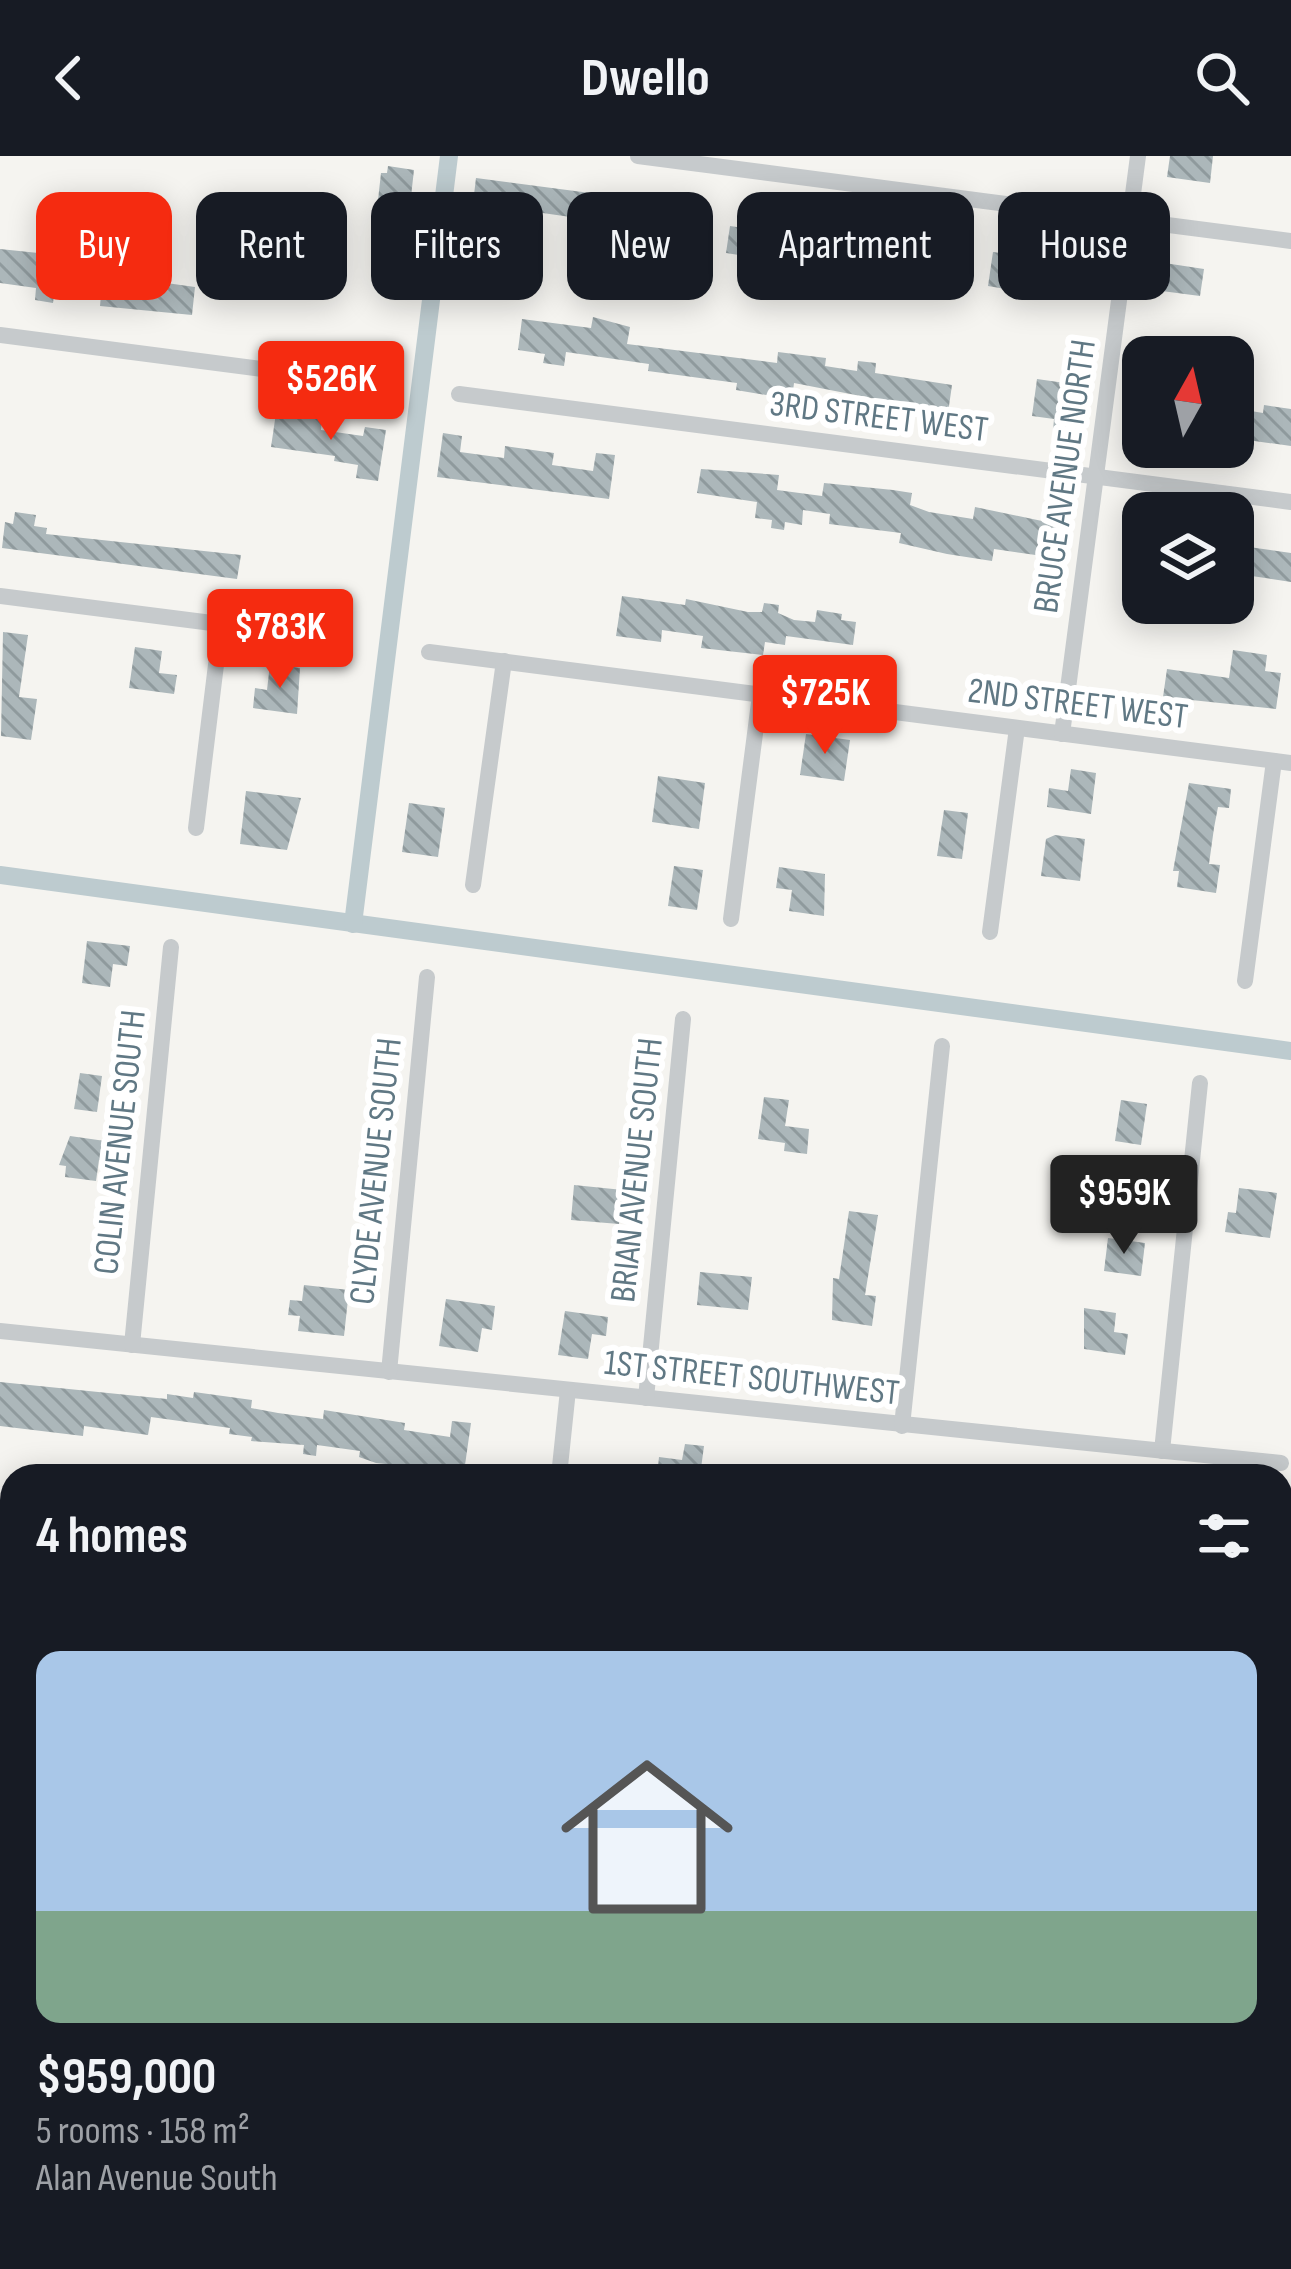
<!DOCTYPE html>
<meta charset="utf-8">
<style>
:root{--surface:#171b24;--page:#20242c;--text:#f1f3f6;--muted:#9ea1a6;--line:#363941;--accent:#f52b10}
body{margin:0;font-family:"Sofia Sans Condensed",sans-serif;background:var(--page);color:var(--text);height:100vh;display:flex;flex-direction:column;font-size:45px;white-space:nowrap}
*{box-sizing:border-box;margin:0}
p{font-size:39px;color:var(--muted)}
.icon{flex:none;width:66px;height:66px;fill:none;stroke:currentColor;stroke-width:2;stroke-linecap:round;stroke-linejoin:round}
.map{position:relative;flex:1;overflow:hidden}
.sheet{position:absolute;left:0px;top:1308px;width:1293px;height:807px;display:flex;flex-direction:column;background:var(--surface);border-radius:36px 36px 0 0;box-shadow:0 6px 30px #0003}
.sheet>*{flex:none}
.hud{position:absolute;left:36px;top:36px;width:1221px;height:108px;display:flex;gap:24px}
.needle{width:78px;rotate:8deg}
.tools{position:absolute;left:1122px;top:180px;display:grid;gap:24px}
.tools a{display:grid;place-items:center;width:132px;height:132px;border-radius:24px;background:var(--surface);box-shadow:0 6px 30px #0003;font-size:60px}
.price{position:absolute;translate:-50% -102px;padding:0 27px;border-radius:12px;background:var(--accent);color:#fff;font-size:39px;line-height:78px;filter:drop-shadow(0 3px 6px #0008)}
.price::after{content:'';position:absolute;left:50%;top:72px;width:36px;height:27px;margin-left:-18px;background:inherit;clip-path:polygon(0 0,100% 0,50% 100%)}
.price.selected{background:#222;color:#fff}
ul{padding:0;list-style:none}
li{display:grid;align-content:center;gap:24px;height:636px;padding:0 36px}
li+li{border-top:3px solid var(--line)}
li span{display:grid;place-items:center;height:372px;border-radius:24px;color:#555}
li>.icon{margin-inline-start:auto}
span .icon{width:216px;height:216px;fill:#fffc;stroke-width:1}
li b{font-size:51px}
h2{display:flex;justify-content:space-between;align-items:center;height:144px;padding:0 36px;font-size:51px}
.chip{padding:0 42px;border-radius:24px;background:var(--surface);box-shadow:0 6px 30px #0003;font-size:42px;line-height:108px}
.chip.selected{background:var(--accent);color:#fff}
header{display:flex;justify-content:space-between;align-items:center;height:156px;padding:0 36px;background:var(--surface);font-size:54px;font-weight:700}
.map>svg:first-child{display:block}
</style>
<header><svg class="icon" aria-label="back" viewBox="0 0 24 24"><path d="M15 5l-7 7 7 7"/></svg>Dwello<svg class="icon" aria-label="search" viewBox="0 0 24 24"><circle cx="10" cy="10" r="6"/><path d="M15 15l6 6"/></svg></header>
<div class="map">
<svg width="1291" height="2113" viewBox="0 0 1291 2113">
<defs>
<pattern id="building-back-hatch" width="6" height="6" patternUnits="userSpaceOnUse" patternTransform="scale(3)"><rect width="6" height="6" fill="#acb7ba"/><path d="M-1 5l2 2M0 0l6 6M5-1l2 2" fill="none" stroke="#8f9a9d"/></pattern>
</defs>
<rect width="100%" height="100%" fill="#f5f4f0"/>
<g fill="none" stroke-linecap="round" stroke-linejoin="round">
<g stroke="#bdcbcf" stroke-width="18">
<polyline points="0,719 1291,895"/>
<polyline points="353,768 449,0"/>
<polyline points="1281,1720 1291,1626"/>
<polyline points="1239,2113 1240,2103"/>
</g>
</g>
<g fill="url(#building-back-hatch)">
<polygon points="1170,0 1213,0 1210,27 1167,21"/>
<polygon points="388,10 414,14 409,58 377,53 381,17 387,17"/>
<polygon points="476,22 651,45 647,72 473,47"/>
<polygon points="758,58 777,60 771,104 726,97 730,70 756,74"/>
<polygon points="0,93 67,100 66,106 81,108 80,115 195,131 192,159 100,150 101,139 55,133 53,147 35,144 36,132 0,127"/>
<polygon points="1051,95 1095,101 1091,124 1030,116 1029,121 1019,120 1017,135 988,130 993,96 1050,104"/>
<polygon points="1158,106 1204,113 1200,140 1154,134"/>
<polygon points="593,161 630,171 627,188 777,207 778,196 826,202 825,210 857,215 858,205 876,207 875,217 952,229 948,257 794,227 792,243 772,240 736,234 737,227 648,215 649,208 566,196 564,210 543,207 545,198 518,194 522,163 591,172"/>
<polygon points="1037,223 1079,229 1072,277 1053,274 1054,263 1032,260"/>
<polygon points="1264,249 1291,253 1291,290 1233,282 1233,252 1263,257"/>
<polygon points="276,257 322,263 321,274 363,280 365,271 386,274 378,325 356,322 358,309 334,305 335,300 271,291"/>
<polygon points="443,277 462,280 460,296 504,302 505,290 554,297 552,309 593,315 596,297 615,299 609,343 437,321"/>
<polygon points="701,313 779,319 777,334 822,340 824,327 893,334 912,337 910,349 929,356 973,363 975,351 1061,369 1057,402 994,393 992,405 947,398 899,387 901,377 829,368 830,358 803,354 802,369 785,366 784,374 771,372 772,364 755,362 757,346 697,337"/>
<polygon points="15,356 36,359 34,370 47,372 46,378 241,399 237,423 2,392 5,366 13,368"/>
<polygon points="1249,391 1291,397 1291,426 1245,419"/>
<polygon points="622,440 685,449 686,443 748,456 762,456 764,447 779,449 778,457 794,464 815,466 817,454 842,458 841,464 856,466 853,489 786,480 785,489 765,486 763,499 701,492 703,480 662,474 661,486 616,480"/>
<polygon points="3,476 28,479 19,541 37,543 31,584 1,580"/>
<polygon points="135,491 162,495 159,517 177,519 174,538 129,532"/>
<polygon points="1233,494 1267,499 1265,515 1281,517 1276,553 1163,541 1167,513 1229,522"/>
<polygon points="270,508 300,512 297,558 253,552 255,532 267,534"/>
<polygon points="806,578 850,584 844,625 800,619"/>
<polygon points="1071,613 1096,617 1091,658 1047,651 1049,632 1068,635"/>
<polygon points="658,620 705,627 699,673 652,666"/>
<polygon points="1189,627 1231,633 1229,652 1218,651 1214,672 1209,708 1220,709 1216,737 1177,731 1179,715 1173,715"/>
<polygon points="246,635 301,642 287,694 240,688"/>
<polygon points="409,647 445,652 438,701 402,696"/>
<polygon points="944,654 968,657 962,703 937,700"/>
<polygon points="1055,679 1085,683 1080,725 1041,720 1046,683"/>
<polygon points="674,710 703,714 697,754 668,750"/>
<polygon points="779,711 825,718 824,760 789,755 792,734 776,732"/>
<polygon points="87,785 130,790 127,810 113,808 110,831 82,827"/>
<polygon points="80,917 102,920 97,956 74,953"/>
<polygon points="764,941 789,944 785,970 809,973 807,998 784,995 785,987 758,983"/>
<polygon points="1121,944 1147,948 1141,989 1115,985"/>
<polygon points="70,980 112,986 109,1006 99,1004 96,1025 65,1021 66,1010 59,1009"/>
<polygon points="574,1029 623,1034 619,1068 571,1064"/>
<polygon points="1239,1032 1277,1037 1270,1082 1225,1076 1228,1056 1236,1057"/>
<polygon points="849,1055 878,1059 865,1139 876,1140 872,1170 832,1164 833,1122 839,1123"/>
<polygon points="1108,1082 1145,1087 1141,1120 1104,1115"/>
<polygon points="700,1116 752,1121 748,1154 697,1149"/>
<polygon points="304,1129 349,1134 344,1180 298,1175 300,1160 288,1159 290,1144 302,1145"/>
<polygon points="446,1143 495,1150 492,1174 482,1172 478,1196 439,1190"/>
<polygon points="1084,1152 1116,1157 1114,1176 1128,1178 1125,1199 1084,1193"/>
<polygon points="565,1155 608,1161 606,1180 592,1178 588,1203 558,1199"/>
<polygon points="0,1226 167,1243 167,1238 193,1242 194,1236 252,1244 251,1252 278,1257 323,1263 324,1254 405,1267 404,1274 450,1281 452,1265 471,1267 464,1316 376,1307 359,1301 360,1295 317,1289 316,1300 303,1298 304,1289 251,1285 252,1281 229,1278 230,1272 151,1261 148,1279 84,1270 83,1280 0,1270"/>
<polygon points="685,1288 704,1290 700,1320 657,1320 659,1301 682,1304"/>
</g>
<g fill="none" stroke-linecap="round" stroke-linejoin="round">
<g stroke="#c6cacc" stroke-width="16">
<polyline points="638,0 1291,85"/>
<polyline points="0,179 370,227"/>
<polyline points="459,238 1291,346"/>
<polyline points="0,440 338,483"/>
<polyline points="429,496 1291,607"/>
<polyline points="1062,578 1138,0"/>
<polyline points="196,672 221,468"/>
<polyline points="473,729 504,505"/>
<polyline points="731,763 760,539"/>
<polyline points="990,776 1017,572"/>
<polyline points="1245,825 1274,605"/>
<polyline points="0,1175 1281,1307"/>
<polyline points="132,1189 171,791"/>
<polyline points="389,1216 427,821"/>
<polyline points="646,1242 683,863"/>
<polyline points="902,1270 942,890"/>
<polyline points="1162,1295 1200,927"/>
<polyline points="559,1320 568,1234"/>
<polyline points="0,1437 12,1438"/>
<polyline points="0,1697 12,1698"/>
<polyline points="1289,1828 1291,1829"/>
<polyline points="0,1958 12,1959"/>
<polyline points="1281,2088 1291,2089"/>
<polyline points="478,2113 479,2103"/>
</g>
</g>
<g text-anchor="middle" stroke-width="12" stroke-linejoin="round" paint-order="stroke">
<g font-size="36" fill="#607884" stroke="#fff">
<text transform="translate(879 259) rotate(7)" y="13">3RD STREET WEST</text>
<text transform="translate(1063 320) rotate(-82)" y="13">BRUCE AVENUE NORTH</text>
<text transform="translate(1078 546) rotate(7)" y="13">2ND STREET WEST</text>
<text transform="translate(118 986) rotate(-84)" y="13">COLIN AVENUE SOUTH</text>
<text transform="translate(635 1014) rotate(-84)" y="13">BRIAN AVENUE SOUTH</text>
<text transform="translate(374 1015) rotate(-84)" y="13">CLYDE AVENUE SOUTH</text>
<text transform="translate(752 1220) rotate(6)" y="13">1ST STREET SOUTHWEST</text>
</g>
</g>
</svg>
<div class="tools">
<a><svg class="needle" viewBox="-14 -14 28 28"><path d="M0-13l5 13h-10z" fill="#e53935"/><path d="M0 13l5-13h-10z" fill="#9ea1a6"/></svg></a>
<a><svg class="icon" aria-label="layers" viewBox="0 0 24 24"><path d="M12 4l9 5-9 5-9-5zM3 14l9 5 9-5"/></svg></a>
</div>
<b class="price" style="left:331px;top:287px">$526K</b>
<b class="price" style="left:280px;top:535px">$783K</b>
<b class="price" style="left:825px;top:601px">$725K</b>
<b class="price selected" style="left:1124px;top:1101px">$959K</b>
<div class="hud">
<a class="chip selected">Buy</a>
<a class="chip">Rent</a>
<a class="chip">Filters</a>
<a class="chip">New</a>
<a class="chip">Apartment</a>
<a class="chip">House</a>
</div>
<section class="sheet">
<h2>4 homes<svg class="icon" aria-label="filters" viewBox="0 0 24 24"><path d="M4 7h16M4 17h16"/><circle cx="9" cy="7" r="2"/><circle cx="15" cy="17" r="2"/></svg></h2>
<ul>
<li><span style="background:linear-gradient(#a9c7e8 70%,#7fa58c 0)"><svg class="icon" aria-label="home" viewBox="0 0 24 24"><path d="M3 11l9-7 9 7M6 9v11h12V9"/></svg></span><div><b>$959,000</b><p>5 rooms · 158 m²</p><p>Alan Avenue South</p></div></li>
</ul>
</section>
</div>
